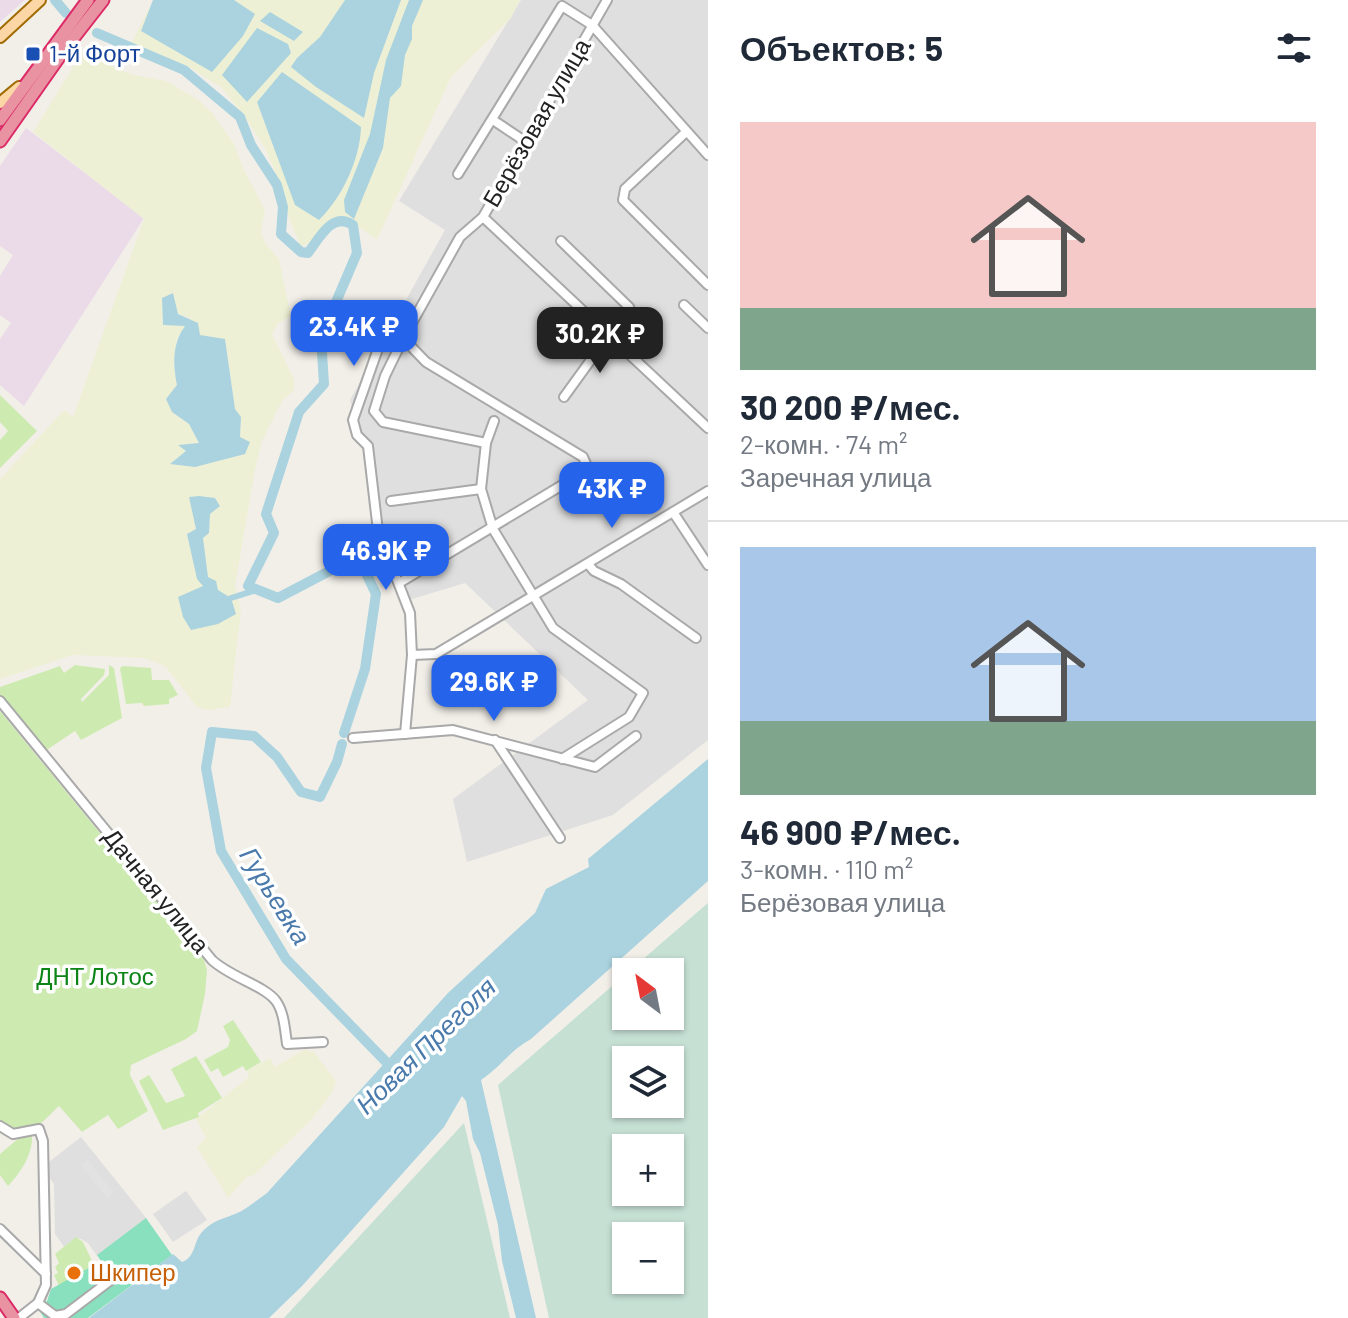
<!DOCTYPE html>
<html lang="ru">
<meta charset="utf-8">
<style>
:root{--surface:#fff;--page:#f6f6f7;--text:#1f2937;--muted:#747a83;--line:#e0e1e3;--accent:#2563eb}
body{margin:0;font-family:Barlow,sans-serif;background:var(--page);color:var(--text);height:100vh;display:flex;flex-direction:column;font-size:30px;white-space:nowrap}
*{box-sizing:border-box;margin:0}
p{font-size:26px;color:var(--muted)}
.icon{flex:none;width:44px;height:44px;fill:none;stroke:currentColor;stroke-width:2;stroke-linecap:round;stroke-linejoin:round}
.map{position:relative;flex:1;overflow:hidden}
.details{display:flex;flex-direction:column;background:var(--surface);width:640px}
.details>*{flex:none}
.needle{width:52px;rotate:328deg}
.controls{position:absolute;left:612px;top:958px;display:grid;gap:16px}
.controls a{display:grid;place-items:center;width:72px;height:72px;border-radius:0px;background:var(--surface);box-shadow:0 2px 6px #0004;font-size:40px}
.price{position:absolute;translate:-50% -68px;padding:0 18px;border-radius:16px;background:var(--accent);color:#fff;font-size:26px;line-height:52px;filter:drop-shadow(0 2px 4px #0008)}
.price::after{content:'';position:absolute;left:50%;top:48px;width:24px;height:18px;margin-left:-12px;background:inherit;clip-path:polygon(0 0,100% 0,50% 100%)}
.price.active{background:#222;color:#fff}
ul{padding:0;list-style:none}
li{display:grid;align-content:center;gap:16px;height:424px;padding:0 32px}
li+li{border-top:2px solid var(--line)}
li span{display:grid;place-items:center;height:248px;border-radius:0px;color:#555}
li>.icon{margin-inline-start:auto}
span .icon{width:144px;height:144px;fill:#fffc;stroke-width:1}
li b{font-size:34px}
h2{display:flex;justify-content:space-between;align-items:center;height:96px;padding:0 32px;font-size:34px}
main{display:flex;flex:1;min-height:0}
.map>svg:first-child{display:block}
</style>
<main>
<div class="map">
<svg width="708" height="1318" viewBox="0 0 708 1318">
<rect width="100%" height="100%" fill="#f2efe9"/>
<g fill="#e0dfdf">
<polygon points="521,0 708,0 708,740 613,815 467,862 453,799 588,700 465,583 402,602 350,400 445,230 399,201"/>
<polygon points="81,1137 147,1219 98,1257 88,1243 79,1238 65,1248 55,1234 54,1184 49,1177 49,1162"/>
<polygon points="186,1191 207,1220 173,1242 153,1214"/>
</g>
<g fill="#ebdbe8">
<polygon points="0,0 25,0 0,22"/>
<polygon points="26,128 144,218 24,406 0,385 0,339 11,323 0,315 0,276 13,255 0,246 0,166"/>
</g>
<g fill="#eef0d5" fill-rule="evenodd">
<polygon points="157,0 520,0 511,18 451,77 377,240 344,216 329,220 309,243 301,247 288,216 280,184 266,150 247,120 222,88 189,67 131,44 147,12"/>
<path d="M86,46l28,21 19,8 33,6 31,18 16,15 21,30 9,24 22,42 -4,21 4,12 14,16 12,57 -13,7 -6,11 22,45v11l-12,11 -20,40 -7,29 -20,116 6,24 -11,97 -22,3 -11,-3 -32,-41 -21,-8 -71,-3 -73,24v-200l64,-69 9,7 71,-198 -111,-87zM172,293l6,21 12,4 9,18 26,4 10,69 6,9 -1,19 -69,27 15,-13 -7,-6 20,-2 -10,-19 -17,-12 5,-27 -3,-20 3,-27 9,-12 -24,-27zM215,499l-5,15 -1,19 -6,5 5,39 10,13 -21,-11 -1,-49z"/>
<polygon points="305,1049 310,1052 313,1051 334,1078 336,1083 331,1094 312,1119 254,1175 247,1177 228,1198 197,1147 206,1138 196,1119 249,1077 247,1071 270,1058 275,1067"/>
</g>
<g fill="#cdebb0">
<polygon points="0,395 37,431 0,468 0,440 8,431 0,422"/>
<polygon points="75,665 105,669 104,675 81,699 82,702 109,675 109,665 114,668 122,718 81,740 75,731 45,751 0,697 0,687 60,666 64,673"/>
<polygon points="123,666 151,668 152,680 169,680 178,695 169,699 169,704 144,706 142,703 126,704 120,668"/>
<path d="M0,711l204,249 3,10 -2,24 -8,37 -11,8 -55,26 -1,10 18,36 -30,18 -10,-14 -26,17 -23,-26c-10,9 -25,28 -40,27 -5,0 -14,-6 -19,-9z"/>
<polygon points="233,1020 261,1062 246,1071 243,1066 223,1077 218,1068 211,1072 204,1060 228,1047 230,1040 223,1026"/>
<polygon points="196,1056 222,1098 198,1113 199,1117 163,1130 139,1081 149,1075 166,1103 185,1096 171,1069"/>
<path d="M32,1135c1,19 -11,37 -24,51l-8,-11v-21l19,-16z"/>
<polygon points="76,1237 83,1242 94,1265 59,1286 54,1275 58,1273 55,1267 59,1263 55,1254"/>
</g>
<g fill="#c6e0d4" fill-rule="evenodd">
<path d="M708,903v415h-159l-51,-233 128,-111v42h44v-44h-42zM626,1060h44v44h-44zM626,1148h44v44h-44zM626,1236h44v44h-44z"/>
<polygon points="464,1123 510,1318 284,1318"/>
</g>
<polygon fill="#88e0be" points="146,1218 172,1255 88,1318 44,1318 39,1310 47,1301 51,1289 101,1261 97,1255"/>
<polygon fill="#e2e2e2" points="88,1160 114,1193 107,1199 81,1165"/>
<g fill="#aad3df">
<polygon points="153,0 234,0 255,14 243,36 212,72 141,31"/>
<polygon points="345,0 401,0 374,73 364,118 316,87 291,67 297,58 320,37"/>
<polygon points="409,0 423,0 412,26 412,39 405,55 401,86 390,98 383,148 354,219 345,212 344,200 370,134 386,60"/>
<polygon points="270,12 303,32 294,41 260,21"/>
<polygon points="257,28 288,44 291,53 247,102 222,75"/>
<path d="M282,72l79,55c-1,33 -19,70 -42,93l-24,-15 -38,-103z"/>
<path d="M173,293l5,21 20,9 2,12 25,4 10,70 6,8 -1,20 10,5 -5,12 -50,13 -25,-3 16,-13 -8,-6 21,-2 -10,-19 -17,-12 -6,-13 11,-14c-4,-21 -5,-41 8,-59l-22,-1 -1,-27z"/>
<polygon points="199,496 215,498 220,506 210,514 209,533 203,538 208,577 216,581 218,590 231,598 236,614 218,624 191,630 183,617 178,597 203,586 197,579 187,534 196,529 189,497"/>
<path d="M708,759v122l-177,158c-23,13 -29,27 -50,41l55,238h-20l-14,-57 -4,-36 -18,-72 -7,-14 -7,-38 -4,-5 -18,31 -142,159 -33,32h-180l84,-64 9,8c14,-5 11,-20 20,-30 10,-11 20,-13 33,-18 12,-5 22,-14 32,-21l181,-200 87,-80 11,-24 43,-22 -1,-8z"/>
</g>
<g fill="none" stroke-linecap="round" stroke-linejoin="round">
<polyline stroke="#aad3df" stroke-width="6" points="231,598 256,590"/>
<g stroke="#aad3df" stroke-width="10">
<polyline points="55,0 66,13"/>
<path d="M97,33l87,37 56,47 11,28 26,40 6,22 -2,27 20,18 7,1c12,-16 25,-42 45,-28l4,28 -36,84 3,47 -25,28 -33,102 8,19 -26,53 30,12 80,-42 18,38 -11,75 -21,64"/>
<polyline points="342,744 337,762 320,797 301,792 277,757 254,736 212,732 206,768 221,851 286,959 393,1069"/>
</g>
<defs>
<g id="minor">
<polyline points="493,120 526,142"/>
<polyline points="686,132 625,189 623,200 708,285"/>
<polyline points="458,174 562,6 592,25 708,155"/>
<polyline points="483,217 708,428"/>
<polyline points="561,241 629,307 564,397"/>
<polyline points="684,305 708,328"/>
<polyline points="494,421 486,443 481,489 493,529 553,628 643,693 629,717 562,759"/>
<polyline points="486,443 383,422 374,411 385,376 403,339 460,237 483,217 607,0"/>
<polyline points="391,501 481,489"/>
<polyline points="673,512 708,565"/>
<polyline points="588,564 594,571 621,584 696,638"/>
<polyline points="399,583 584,472 587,466 583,457 426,362 398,333 390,332 380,343 353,420 357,435 368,446 378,531 410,613 412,655 405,734"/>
<polyline points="412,655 436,654 708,491"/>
<path d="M0,701l212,259c18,17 53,26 64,41 8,11 9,29 11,43l36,-2"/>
<polyline points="353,738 453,730 595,767 636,736"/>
<polyline points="495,740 560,838"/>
<polyline points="0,1126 13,1134 39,1129 43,1141 46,1285 38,1303 19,1318"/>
<polyline points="0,1229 46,1274"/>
<polyline points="38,1303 55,1316 66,1314 124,1270"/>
</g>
<g id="major">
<polyline points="0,37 40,0"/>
<polyline points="0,103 19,87"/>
</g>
<g id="highway">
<polyline points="0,120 88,0"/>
<polyline points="0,141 64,50 103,0"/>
<polyline points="0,1298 14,1318"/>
</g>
</defs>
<use href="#minor" stroke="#a9a9a9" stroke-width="12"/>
<use href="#major" stroke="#a06b00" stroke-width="14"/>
<use href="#highway" stroke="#dc2a67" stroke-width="15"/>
<use href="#minor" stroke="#fff" stroke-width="8"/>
<use href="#major" stroke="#fcd6a4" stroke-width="10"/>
<use href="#highway" stroke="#e892a2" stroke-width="11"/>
</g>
<rect fill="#1a4fb4" stroke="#fff" stroke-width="3" x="25" y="46" width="16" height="16" rx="4"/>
<circle fill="#e8710a" stroke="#fff" stroke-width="3" cx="74" cy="1273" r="8"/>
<g text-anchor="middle" stroke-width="7" stroke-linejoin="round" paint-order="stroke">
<g font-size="24" fill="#164399" stroke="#fff" text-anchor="start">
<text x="49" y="62">1-й Форт</text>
</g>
<g font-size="24" fill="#222" stroke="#fff">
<text transform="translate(537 123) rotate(-60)" y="8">Берёзовая улица</text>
<text transform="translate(156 891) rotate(51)" y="8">Дачная улица</text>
</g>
<g font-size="24" fill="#0c8416" stroke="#fff">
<text x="95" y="985">ДНТ Лотос</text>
</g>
<g font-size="24" fill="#c56008" stroke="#fff" text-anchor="start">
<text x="90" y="1281">Шкипер</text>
</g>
<g font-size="26" font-style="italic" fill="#4a7aab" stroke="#fff">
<text transform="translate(275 896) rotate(58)" y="9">Гурьевка</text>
<text transform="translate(426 1046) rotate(-44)" y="9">Новая Преголя</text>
</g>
</g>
</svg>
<div class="controls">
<a><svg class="needle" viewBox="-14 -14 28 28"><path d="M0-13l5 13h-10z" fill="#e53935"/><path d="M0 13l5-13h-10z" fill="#747a83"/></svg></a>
<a><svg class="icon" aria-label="layers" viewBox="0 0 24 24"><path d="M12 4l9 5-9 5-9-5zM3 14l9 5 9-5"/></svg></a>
<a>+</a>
<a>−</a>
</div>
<b class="price" style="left:354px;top:368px">23.4K ₽</b>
<b class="price active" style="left:600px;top:375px">30.2K ₽</b>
<b class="price" style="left:612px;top:530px">43K ₽</b>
<b class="price" style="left:386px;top:592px">46.9K ₽</b>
<b class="price" style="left:494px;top:723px">29.6K ₽</b>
</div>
<section class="details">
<h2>Объектов: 5<svg class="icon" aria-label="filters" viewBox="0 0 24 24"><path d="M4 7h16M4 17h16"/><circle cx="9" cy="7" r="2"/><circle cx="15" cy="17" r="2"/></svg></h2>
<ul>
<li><span style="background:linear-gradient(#f6c9c9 75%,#7fa58c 0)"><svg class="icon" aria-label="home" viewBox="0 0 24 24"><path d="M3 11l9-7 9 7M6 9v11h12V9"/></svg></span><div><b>30 200 ₽/мес.</b><p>2-комн. · 74 m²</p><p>Заречная улица</p></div></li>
<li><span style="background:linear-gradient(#a9c7e8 70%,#7fa58c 0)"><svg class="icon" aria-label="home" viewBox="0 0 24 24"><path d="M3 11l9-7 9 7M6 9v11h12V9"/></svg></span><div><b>46 900 ₽/мес.</b><p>3-комн. · 110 m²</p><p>Берёзовая улица</p></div></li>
</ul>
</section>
</main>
